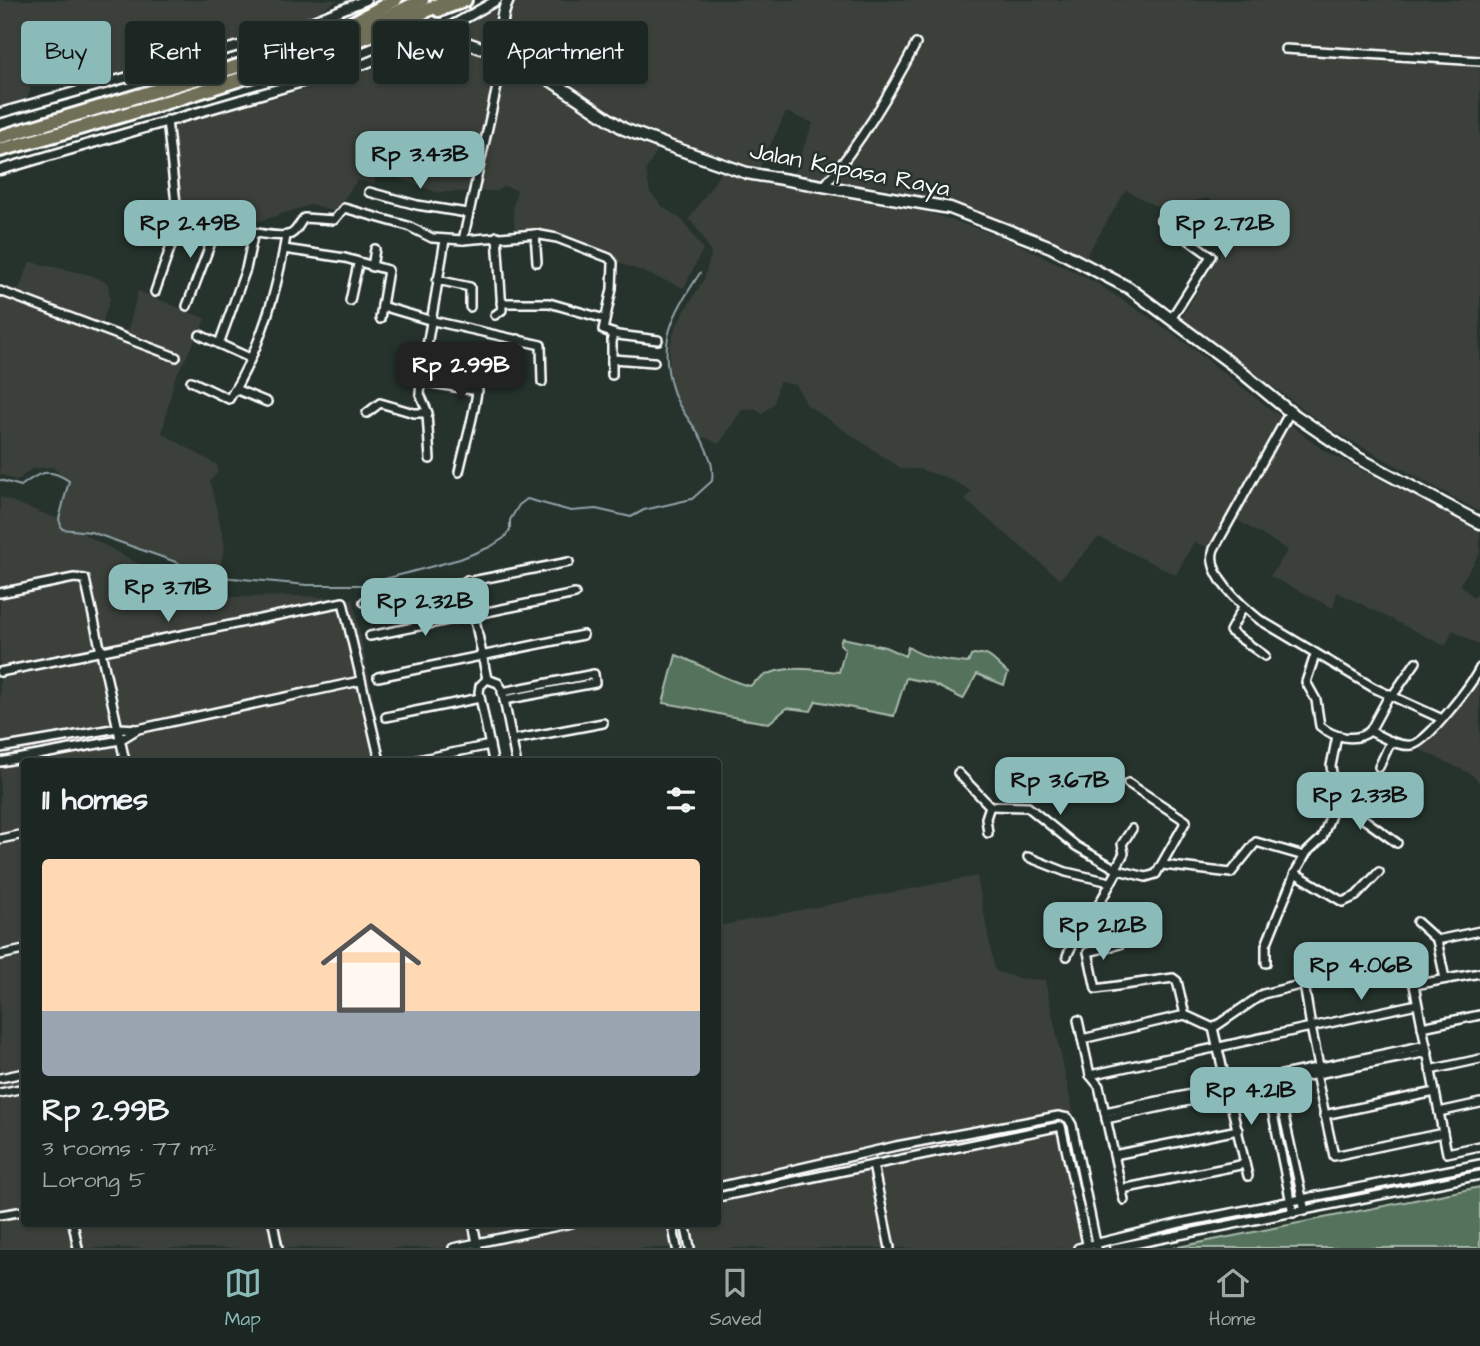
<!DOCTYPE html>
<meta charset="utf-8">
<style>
:root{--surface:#1c2622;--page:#29322f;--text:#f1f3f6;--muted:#a0a5a5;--line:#3a4340;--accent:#8bbbb9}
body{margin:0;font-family:"Architects Daughter",sans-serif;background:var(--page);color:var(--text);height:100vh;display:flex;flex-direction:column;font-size:26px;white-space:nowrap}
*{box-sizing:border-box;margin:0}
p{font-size:23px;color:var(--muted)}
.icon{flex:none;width:38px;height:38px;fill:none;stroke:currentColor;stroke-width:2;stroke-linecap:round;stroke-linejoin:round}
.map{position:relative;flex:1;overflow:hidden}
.side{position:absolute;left:21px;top:758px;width:700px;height:469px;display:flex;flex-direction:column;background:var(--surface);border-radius:7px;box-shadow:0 2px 5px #0004,0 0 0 2px var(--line)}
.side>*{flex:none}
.banner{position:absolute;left:21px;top:21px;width:700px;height:63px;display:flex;gap:14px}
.price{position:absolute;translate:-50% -60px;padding:0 16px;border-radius:14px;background:var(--accent);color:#111;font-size:23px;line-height:46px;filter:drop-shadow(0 2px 4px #0008)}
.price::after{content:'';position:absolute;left:50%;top:42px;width:21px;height:16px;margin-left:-10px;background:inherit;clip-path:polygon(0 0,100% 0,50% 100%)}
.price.current{background:#222;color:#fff}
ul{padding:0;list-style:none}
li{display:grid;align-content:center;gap:14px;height:371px;padding:0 21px}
li span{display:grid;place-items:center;height:217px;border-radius:7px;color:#555}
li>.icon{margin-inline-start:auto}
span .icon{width:126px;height:126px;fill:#fffc;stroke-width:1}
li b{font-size:30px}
h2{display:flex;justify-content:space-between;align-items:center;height:84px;padding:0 21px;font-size:30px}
.pill{padding:0 24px;border-radius:7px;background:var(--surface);box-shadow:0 2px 5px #0004,0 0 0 2px var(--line);font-size:24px;line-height:63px}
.pill.current{background:var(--accent);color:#111}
.menu{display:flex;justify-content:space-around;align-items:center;height:98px;border-top:2px solid var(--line);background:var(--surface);font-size:19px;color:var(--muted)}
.menu a{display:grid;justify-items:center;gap:4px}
.menu .current{color:var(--accent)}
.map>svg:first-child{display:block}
</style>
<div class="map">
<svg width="1480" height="1248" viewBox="0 0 1480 1248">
<rect width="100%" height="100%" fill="#26332d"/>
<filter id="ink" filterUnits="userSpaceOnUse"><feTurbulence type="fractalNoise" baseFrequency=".0143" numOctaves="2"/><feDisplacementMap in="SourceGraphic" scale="14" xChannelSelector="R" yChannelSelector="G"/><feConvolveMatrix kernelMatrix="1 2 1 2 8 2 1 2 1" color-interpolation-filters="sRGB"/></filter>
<g filter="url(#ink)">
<g fill="#3b403a">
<polygon points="0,0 338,0 293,26 87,83 86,67 62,66 62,38 43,42 28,97 0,107"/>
<polygon points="510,0 1480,0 1480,512 1330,429 1181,318 1235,229 1212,215 1216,202 1207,198 1187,203 1186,208 1157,207 1126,190 1085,258 1046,238 971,209 880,186 833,183 793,175 813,123 786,112 759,169 663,140 646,170 650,193 664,208 682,220 703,249 684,288 556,238 515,231 513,207 517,190 504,186 497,191 436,192 382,172 377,173 374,184 357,180 335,212 312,204 248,225 180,211 172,124 334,82 428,50"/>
<polygon points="722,171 758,182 930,213 1008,239 1095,282 1170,331 1323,450 1480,531 1480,553 1460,584 1474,598 1480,589 1480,646 1453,630 1446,645 1443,645 1337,592 1333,608 1270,576 1288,550 1228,515 1210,548 1194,542 1176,575 1099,537 1060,579 965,500 972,491 945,477 918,469 902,469 807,405 796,385 779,382 774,403 762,414 755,409 742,410 719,444 700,435 674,396 669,367 670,345 676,326 704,279 711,254 702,235 689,219"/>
<polygon points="30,262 91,275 108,283 110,298 102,324 128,331 138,291 206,319 174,380 162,433 217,465 218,472 210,481 225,546 218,576 195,572 176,562 91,532 82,533 157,574 228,597 305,596 353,599 386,761 24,761 24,1223 718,1223 718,926 977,876 995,971 1018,978 1045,980 1102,1248 0,1248 0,497 58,519 69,481 52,467 31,469 17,481 0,474 0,286 18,292"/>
<polygon points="1480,677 1480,783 1471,774 1419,749 1467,699"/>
</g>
<g fill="#55735b" stroke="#aab9ad" stroke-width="2">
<path d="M842,638l43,9 20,9 3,-9c17,12 40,14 60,16l3,-7c18,-7 23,6 37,17l-4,12 -27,-11 -14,25 -32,-16 -25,-5 -12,38 -78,-15 -5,10 -24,-3 -18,15c-36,-4 -69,-15 -106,-20l13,-48c26,9 47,25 74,31 25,-24 57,-17 89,-14l6,-23 -5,-5z"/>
<polygon points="1480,1187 1480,1248 1173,1248"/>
</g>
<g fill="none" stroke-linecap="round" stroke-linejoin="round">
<g stroke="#91a2a8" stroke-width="2">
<path d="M0,480l21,6c18,-14 28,-19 48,-5l-10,38 3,10 29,3 85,30 19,10 26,5 86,8h55l98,-26 30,-12 14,-9 6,-8v-10l9,-15 8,-6 44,12 25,-2 35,8 13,-7 48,-11 20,-18c2,-17 -3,-26 -10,-41 -8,-16 -23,-30 -28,-46 -18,-52 -2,-78 26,-121"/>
<polyline points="679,1223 684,1248"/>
</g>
<defs>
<g id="minor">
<polyline points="1285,49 1480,61"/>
<path d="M167,120l10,93c20,5 97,29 114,21 7,-4 8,-11 13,-16l30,2 10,-12 64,18 24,12 31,2 72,-6 22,4 52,20 4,5 -1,26 -9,41 15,5 40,5"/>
<path d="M824,186c37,-44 65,-91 92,-142"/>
<polyline points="369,192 417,205 467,213"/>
<polyline points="1161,220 1211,256 1171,319"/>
<polyline points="535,234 537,262"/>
<polyline points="463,240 504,55"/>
<polyline points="284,249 345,258 388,270 382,306 429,320 541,345 542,382"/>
<polyline points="372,267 375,249"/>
<polyline points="437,280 470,287 470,307"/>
<polyline points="0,291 176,357"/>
<polyline points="155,292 174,237 177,213"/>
<polyline points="350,301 358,264"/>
<polyline points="501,303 549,303 605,319"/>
<polyline points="187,306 218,224"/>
<polyline points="495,315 502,310 497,236"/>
<polyline points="380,319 382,306"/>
<polyline points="612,334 612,375"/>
<polyline points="200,335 219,344 246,269 254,232"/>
<polyline points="219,344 250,358"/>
<path d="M424,357l55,11c-1,36 -12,68 -20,104"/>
<polyline points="612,359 654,362"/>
<polyline points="516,367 518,339"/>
<path d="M191,381l38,18c31,-49 48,-107 57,-163"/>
<polyline points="421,381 478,391"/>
<polyline points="235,389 267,402"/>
<path d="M1290,412l-76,137c-9,25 28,57 46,71l114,68 66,30"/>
<polyline points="367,413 380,403 414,413 428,413 420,394 421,381 445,240"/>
<polyline points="427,414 430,459"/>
<polyline points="467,580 487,679"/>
<polyline points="0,593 74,578 85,579 125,761"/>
<polyline points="364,602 569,562"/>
<polyline points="1243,607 1230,631 1265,656"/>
<polyline points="370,636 575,594"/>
<path d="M1315,655l-9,27 10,18 4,26c13,11 35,17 50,5 12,6 28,16 42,14 15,-2 60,-61 68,-77"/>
<polyline points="0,672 343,602 380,761"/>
<polyline points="378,677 583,635"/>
<polyline points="502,692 594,674 595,683 504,700"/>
<polyline points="1393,695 1416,662"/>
<polyline points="386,717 480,698"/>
<polyline points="1370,731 1390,694"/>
<polyline points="512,740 603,723"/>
<polyline points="0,748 118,728 138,729 360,681"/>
<polyline points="413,761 490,745"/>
<polyline points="493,761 479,692 480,686 487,679 498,683 502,689 516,761"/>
<polyline points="0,762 120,740 138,729"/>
<polyline points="1379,767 1391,741"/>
<polyline points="958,773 990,806"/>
<polyline points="1337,800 1397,843"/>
<polyline points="990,806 1028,807 1076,846 1118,870 1146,877 1156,874 1186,821 1128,783"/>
<polyline points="988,833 986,818 990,806"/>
<polyline points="0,839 24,834"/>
<polyline points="1028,857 1066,872 1110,882"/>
<polyline points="1163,865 1231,873 1256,842 1304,856"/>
<polyline points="1116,868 1124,853 1122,844 1132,829"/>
<polyline points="1295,873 1343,902 1356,896 1379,872"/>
<polyline points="1417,922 1437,940 1445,979"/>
<polyline points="1437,940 1480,931"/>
<polyline points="1120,944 1088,952 1096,989 1173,978 1177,981 1185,1015"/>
<polyline points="0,955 24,950"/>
<polyline points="1067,956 1085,917 1098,906 1118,870"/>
<polyline points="1266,963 1266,945 1295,873 1307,852 1322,838 1336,802 1331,766 1337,736"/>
<polyline points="1304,984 1382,968 1409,975 1414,985 1447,1153 1480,1146"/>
<polyline points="1414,985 1480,973"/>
<polyline points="1078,1020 1090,1075 1099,1086 1124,1200"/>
<polyline points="1422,1027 1480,1015"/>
<polyline points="1213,1028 1263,994 1304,984 1311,1027 1417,1004"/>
<polyline points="1082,1039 1185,1015 1213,1028 1248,1176"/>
<polyline points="1430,1070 1480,1059"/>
<polyline points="1316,1074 1334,1156 1443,1133"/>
<polyline points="1090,1075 1311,1027 1319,1066"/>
<polyline points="0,1078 24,1073"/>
<polyline points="1276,1080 1305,1211"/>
<polyline points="1267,1081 1267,1084 1428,1052"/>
<polyline points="0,1093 24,1088"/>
<polyline points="1105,1112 1426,1045"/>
<polyline points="1439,1112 1480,1103"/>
<polyline points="1324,1115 1435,1092"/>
<polyline points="1106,1119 1267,1084 1293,1213"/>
<polyline points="1114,1155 1238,1130"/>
<polyline points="873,1165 890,1248"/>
<polyline points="718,1187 896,1146 1058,1116 1068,1118 1072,1125 1097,1248"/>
<polyline points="1122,1189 1245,1164"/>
<polyline points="718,1197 1061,1126 1088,1248"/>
<polyline points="0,1215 24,1211"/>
<polyline points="73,1223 78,1248"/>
<polyline points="273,1223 278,1248"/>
<polyline points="473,1223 478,1248"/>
<polyline points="672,1223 677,1248"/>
<polyline points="685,1223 690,1248"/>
<polyline points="453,1248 572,1223"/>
<polyline points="1078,1248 1180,1223 1480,1164"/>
<polyline points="1114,1248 1480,1175"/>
</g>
<g id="tertiary">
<polyline points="0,113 278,35 366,0"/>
<polyline points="0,170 364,64 439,33 497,0"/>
</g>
<g id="secondary">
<path d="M508,0c-11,24 -7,40 12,58"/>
<polyline points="439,33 526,64 624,129 669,146 747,173 950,208 1051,247 1129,288 1233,365 1290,412 1358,458 1480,523"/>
</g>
<g id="motorway">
<polyline points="439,10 465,0"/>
<polyline points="347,26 395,0"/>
<polyline points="0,137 335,37 380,21 422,0"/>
<path d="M0,150c83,-22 165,-47 247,-73 69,-22 137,-42 200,-77"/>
</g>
</defs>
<use href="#minor" stroke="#fff" stroke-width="12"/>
<use href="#tertiary" stroke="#fff" stroke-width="13"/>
<use href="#secondary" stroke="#fff" stroke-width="15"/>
<use href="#motorway" stroke="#fff" stroke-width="18"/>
<use href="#minor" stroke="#26332d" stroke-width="7"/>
<use href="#tertiary" stroke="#26332d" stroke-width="8"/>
<use href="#secondary" stroke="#26332d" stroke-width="10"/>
<use href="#motorway" stroke="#706f59" stroke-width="12"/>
</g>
</g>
<g text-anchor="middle" stroke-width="5" stroke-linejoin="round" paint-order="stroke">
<g font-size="24" fill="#fff" stroke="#26332d">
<text transform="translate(850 169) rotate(11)" y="8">Jalan Kapasa Raya</text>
</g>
</g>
</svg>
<b class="price" style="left:420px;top:191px">Rp 3.43B</b>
<b class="price" style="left:190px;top:260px">Rp 2.49B</b>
<b class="price" style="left:1225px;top:260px">Rp 2.72B</b>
<b class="price current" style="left:461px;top:402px">Rp 2.99B</b>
<b class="price" style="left:168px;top:624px">Rp 3.71B</b>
<b class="price" style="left:425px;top:638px">Rp 2.32B</b>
<b class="price" style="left:1060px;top:817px">Rp 3.67B</b>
<b class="price" style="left:1360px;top:832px">Rp 2.33B</b>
<b class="price" style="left:1103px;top:962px">Rp 2.12B</b>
<b class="price" style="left:1361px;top:1002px">Rp 4.06B</b>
<b class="price" style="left:1251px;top:1127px">Rp 4.21B</b>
<div class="banner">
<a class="pill current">Buy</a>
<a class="pill">Rent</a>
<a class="pill">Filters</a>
<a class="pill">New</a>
<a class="pill">Apartment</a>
</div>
<section class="side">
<h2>11 homes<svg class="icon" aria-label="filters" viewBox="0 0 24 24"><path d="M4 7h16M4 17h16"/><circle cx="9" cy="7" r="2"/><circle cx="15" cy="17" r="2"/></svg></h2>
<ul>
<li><span style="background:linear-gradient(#ffd9b3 70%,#9aa5b1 0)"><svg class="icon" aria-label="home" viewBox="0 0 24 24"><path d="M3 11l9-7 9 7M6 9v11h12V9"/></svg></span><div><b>Rp 2.99B</b><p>3 rooms · 77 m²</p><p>Lorong 5</p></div></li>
</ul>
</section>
</div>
<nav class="menu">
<a class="current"><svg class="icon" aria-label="map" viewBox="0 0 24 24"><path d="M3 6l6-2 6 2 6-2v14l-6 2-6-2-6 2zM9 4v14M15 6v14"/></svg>Map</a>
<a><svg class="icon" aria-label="saved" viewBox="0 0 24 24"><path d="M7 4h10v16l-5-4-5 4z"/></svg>Saved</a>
<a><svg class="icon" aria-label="home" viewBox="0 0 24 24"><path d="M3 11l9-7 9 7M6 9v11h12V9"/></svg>Home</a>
</nav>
